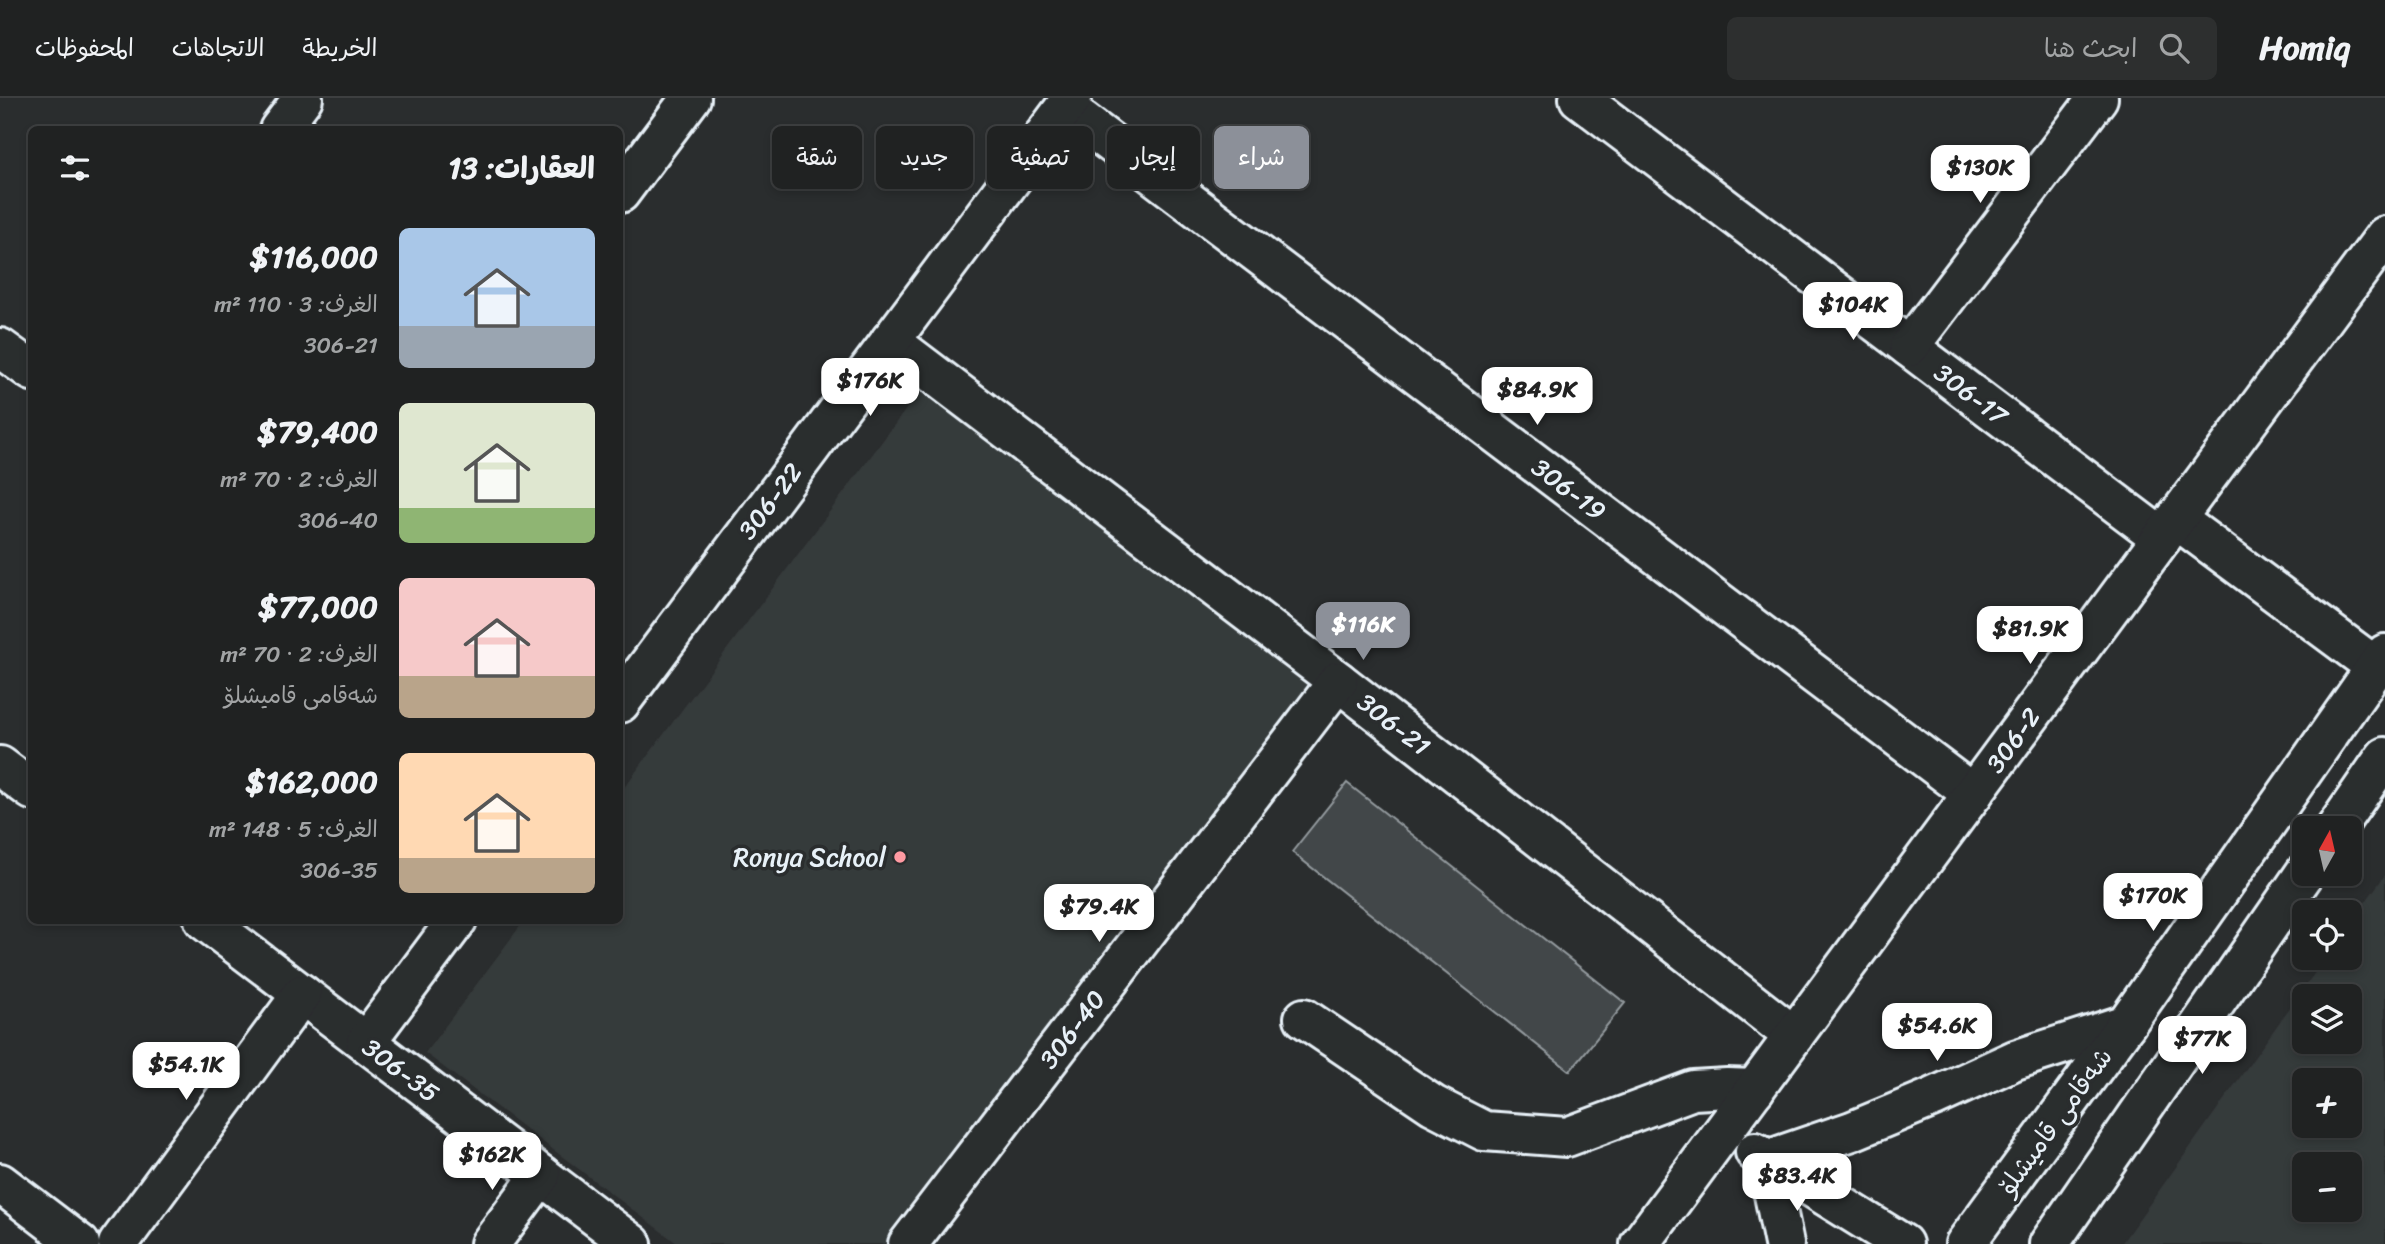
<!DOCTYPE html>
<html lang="ar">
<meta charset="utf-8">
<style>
:root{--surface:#202222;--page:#2d2f2f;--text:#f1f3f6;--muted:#a2a4a5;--line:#3d3f40;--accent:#8c9099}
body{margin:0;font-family:Sriracha,"Playpen Sans Arabic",sans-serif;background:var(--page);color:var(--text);direction:rtl;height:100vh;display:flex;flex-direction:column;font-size:26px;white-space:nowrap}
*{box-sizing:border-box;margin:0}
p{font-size:23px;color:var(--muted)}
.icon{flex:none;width:38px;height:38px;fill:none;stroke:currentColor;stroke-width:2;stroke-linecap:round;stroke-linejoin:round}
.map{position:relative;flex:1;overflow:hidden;direction:ltr}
.details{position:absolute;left:28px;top:28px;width:595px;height:798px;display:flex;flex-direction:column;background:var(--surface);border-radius:10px;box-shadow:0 4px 10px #0003,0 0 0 2px var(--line);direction:rtl}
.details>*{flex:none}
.banner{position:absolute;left:644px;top:28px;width:665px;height:63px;direction:rtl;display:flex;gap:14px}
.needle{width:46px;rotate:8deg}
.buttons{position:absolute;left:2292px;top:718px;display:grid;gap:14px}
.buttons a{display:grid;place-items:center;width:70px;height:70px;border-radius:10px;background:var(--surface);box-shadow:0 4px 10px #0003,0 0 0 2px var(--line);font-size:35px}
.price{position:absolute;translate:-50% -60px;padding:0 16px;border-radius:14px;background:#fff;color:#222;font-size:23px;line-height:46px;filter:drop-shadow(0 2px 4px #0008)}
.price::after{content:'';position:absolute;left:50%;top:42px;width:21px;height:16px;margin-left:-10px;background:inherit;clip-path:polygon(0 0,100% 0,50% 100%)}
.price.current{background:var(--accent);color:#fff}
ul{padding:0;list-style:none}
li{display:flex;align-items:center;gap:21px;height:175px;padding:0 28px}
li span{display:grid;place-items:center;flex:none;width:196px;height:140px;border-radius:10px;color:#555}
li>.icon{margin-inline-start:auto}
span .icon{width:84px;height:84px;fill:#fffc;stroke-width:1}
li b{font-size:30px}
h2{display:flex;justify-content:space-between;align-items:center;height:84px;padding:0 28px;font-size:30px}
.chip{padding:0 24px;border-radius:10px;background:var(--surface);box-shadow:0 4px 10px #0003,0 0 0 2px var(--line);font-size:24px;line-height:63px}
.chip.current{background:var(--accent);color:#fff}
header{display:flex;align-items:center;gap:42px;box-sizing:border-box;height:98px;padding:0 35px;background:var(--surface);border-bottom:2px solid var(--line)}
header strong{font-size:33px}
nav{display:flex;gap:38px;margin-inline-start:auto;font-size:24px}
.search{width:490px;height:63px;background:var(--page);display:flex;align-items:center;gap:18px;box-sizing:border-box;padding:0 24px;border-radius:10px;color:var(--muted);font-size:26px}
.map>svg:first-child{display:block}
</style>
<header>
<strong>Homiq</strong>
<div class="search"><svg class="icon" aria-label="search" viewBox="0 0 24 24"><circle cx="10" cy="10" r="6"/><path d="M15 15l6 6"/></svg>ابحث هنا</div>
<nav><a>الخريطة</a><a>الاتجاهات</a><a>المحفوظات</a></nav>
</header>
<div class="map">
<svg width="2385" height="1146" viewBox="0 0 2385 1146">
<rect width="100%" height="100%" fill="#2a2d2e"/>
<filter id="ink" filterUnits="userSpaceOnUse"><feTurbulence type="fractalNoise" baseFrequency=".0143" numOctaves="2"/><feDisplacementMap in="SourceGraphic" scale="14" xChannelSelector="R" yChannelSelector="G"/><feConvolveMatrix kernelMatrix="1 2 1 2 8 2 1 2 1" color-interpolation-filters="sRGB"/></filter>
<g filter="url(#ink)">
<g fill="#363a3b" fill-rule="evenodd">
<polygon points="927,283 1311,583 893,1146 678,1146 425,955 524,823 620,822 620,695"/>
<path d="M2385,777v369h-264l205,-287h24v-34zM2305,898h45v45h-45zM2305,982h45v45h-45zM2305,1066h45v45h-45z"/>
</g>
<polygon fill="#424648" stroke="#959ca0" stroke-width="2" points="1347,685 1625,905 1570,973 1292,754"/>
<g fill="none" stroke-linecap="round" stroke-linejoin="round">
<defs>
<g id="minor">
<polyline points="1579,0 2162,440"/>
<polyline points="1065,10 1973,696"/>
<polyline points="279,32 303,0"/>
<polyline points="620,95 691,0"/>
<polyline points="890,243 1338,583 1794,938"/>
<polyline points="1909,249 2098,0"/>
<polyline points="0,250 32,273"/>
<polyline points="2176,421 2376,569"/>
<polyline points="620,605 1072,0"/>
<polyline points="0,668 32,692"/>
<polyline points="2336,730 2385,659"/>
<polyline points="204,822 632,1146"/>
<polyline points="1304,920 1433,1007 1484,1033 1567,1039 1693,992 1727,990 1755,991"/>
<polyline points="366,944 457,822"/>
<polyline points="1755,1054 1903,1146"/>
<polyline points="0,1085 80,1146"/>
<polyline points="118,1146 302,896"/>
<polyline points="490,1146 541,1077"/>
<polyline points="908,1146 1338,583"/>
<polyline points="1640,1146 2385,138"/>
<polyline points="1784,1146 1767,1062 1852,1033 1934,999 2015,962 2126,926"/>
<polyline points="1965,1146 2126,926 2385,556"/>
<polyline points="2049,1146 2305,775"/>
</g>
</defs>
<use href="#minor" stroke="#e8f1f8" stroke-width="44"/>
<use href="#minor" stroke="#2a2d2e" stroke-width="38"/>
</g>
</g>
<circle fill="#ff9aa2" stroke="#2a2d2e" stroke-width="2.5" cx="900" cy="759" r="7"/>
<g text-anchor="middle" stroke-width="7" stroke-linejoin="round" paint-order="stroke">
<g font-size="26" fill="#e8f1f8" stroke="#2a2d2e">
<text transform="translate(1971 296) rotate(37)" y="9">306-17</text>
<text transform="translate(1569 391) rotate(37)" y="9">306-19</text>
<text transform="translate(770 403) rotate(-53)" y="9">306-22</text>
<text transform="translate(1394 626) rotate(38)" y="9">306-21</text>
<text transform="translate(2013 642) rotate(-54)" y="9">306-2</text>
<text transform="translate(1072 931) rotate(-53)" y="9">306-40</text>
<text transform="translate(401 972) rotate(37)" y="9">306-35</text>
<text transform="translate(2055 1023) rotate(-54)" y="9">شەقامی قامیشلۆ</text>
</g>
<g font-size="26" fill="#e8f1f8" stroke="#2a2d2e" text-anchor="end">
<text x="886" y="768">Ronya School</text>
</g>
</g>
</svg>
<div class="buttons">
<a><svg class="needle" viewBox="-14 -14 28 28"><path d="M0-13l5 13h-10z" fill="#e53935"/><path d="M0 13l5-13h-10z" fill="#a2a4a5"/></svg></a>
<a><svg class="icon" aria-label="locate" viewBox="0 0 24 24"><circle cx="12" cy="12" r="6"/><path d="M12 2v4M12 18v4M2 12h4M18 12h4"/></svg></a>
<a><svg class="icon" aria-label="layers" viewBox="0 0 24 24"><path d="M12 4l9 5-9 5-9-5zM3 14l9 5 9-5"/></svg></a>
<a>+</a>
<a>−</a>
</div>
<b class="price" style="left:1980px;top:107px">$130K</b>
<b class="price" style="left:1853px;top:244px">$104K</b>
<b class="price" style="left:870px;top:320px">$176K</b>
<b class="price" style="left:1537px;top:329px">$84.9K</b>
<b class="price current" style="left:1363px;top:564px">$116K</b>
<b class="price" style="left:2030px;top:568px">$81.9K</b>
<b class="price" style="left:2153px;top:835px">$170K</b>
<b class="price" style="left:1099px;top:846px">$79.4K</b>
<b class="price" style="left:1937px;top:965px">$54.6K</b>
<b class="price" style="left:2202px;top:978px">$77K</b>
<b class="price" style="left:186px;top:1004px">$54.1K</b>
<b class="price" style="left:492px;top:1094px">$162K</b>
<b class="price" style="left:1797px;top:1115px">$83.4K</b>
<div class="banner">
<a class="chip current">شراء</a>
<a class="chip">إيجار</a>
<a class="chip">تصفية</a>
<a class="chip">جديد</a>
<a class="chip">شقة</a>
</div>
<section class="details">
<h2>العقارات: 13<svg class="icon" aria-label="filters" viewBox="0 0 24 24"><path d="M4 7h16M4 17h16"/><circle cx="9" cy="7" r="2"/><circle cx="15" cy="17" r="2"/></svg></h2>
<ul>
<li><span style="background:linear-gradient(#a9c7e8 70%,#9aa5b1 0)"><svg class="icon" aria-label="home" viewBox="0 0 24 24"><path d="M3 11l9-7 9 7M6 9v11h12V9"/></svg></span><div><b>$116,000</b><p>الغرف: 3 · 110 m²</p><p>306-21</p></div></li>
<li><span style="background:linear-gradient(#dfe7d0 75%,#8fb573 0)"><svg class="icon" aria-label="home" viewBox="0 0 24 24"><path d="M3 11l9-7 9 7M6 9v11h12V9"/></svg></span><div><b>$79,400</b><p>الغرف: 2 · 70 m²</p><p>306-40</p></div></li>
<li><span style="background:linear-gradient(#f6c9c9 70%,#b9a48a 0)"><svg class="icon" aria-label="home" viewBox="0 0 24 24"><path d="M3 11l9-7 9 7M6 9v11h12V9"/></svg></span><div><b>$77,000</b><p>الغرف: 2 · 70 m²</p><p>شەقامی قامیشلۆ</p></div></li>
<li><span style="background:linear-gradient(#ffd9b3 75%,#b9a48a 0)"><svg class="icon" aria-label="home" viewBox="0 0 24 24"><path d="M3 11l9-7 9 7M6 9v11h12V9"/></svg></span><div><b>$162,000</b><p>الغرف: 5 · 148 m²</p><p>306-35</p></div></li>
</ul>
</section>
</div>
